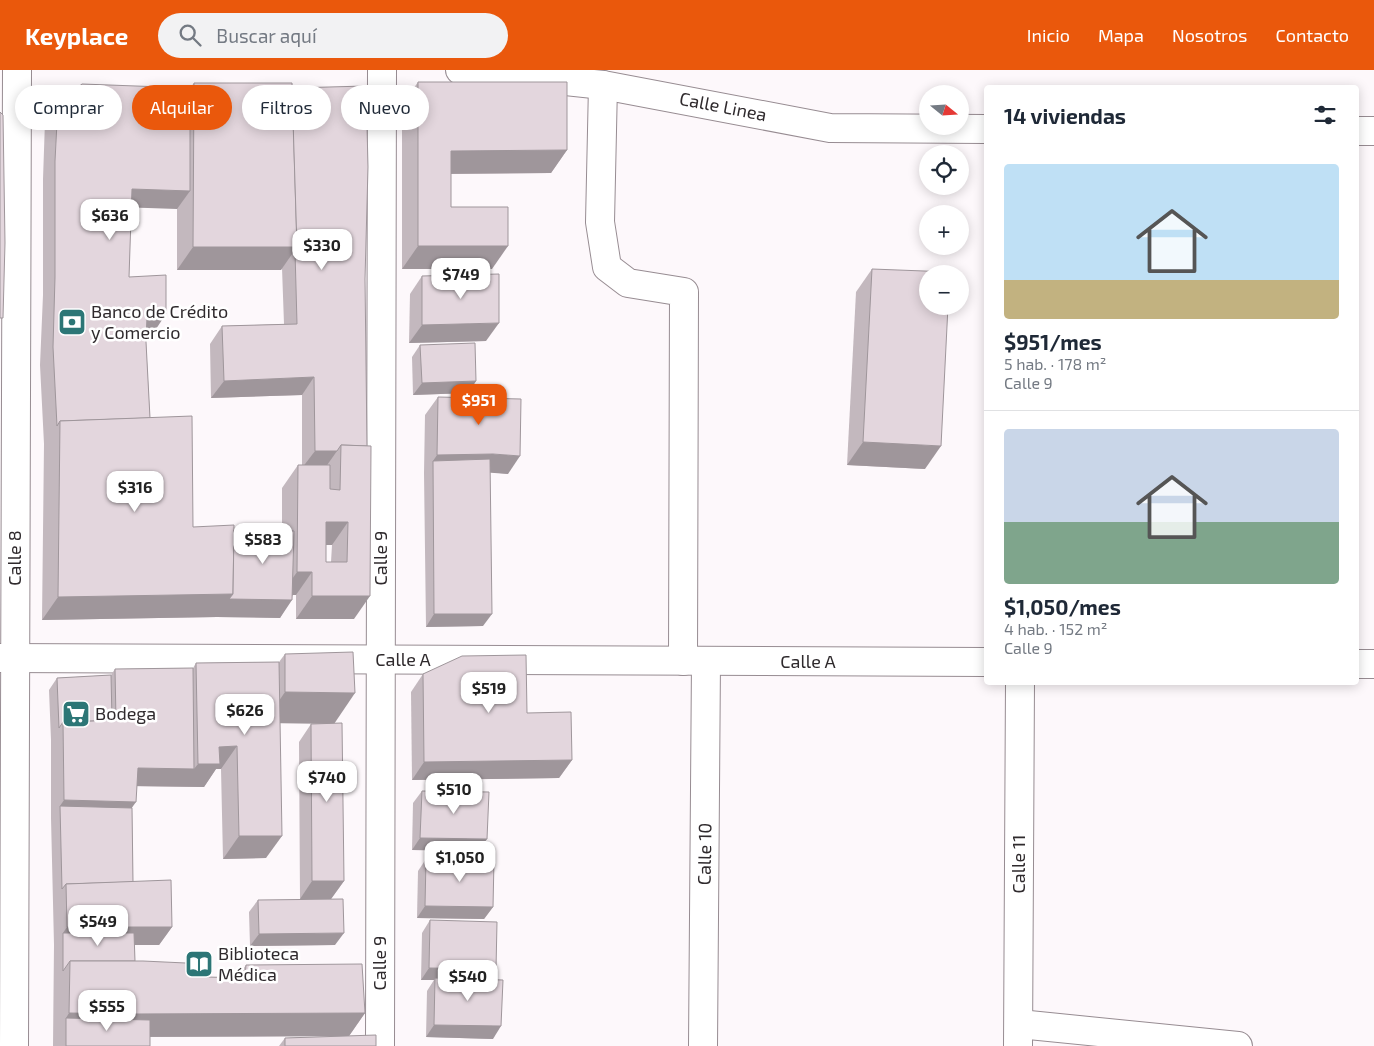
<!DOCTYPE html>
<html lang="es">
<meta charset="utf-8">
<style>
:root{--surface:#fff;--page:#f2f2f3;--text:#1f2937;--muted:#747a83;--line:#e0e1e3;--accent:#ea580c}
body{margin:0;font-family:"Exo 2",sans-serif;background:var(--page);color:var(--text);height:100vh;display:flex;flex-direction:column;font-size:19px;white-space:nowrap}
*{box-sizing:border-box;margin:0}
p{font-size:16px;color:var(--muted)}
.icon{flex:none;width:28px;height:28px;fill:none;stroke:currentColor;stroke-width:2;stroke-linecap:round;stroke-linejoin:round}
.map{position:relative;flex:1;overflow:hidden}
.side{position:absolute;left:984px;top:15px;width:375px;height:600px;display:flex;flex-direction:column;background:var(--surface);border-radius:5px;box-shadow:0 2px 12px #0003}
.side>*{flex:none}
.banner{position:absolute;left:15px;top:15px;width:475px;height:45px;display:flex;gap:10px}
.needle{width:32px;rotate:108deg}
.fabs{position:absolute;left:919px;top:15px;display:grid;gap:10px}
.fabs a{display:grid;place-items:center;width:50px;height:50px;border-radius:50%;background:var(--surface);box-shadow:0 2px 12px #0003;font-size:25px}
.price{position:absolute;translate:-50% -42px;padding:0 11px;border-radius:10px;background:#fff;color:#222;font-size:16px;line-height:32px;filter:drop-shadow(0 1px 2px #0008)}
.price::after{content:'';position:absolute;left:50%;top:30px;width:15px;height:11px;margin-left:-8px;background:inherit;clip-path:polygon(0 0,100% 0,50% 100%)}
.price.active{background:var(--accent);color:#fff}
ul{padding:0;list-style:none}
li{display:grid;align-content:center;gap:10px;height:265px;padding:0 20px}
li+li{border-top:1px solid var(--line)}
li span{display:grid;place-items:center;height:155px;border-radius:5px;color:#555}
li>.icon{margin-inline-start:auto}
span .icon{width:90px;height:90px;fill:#fffc;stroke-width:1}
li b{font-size:21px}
h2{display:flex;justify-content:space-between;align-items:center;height:60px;padding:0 20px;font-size:21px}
.tag{padding:0 18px;border-radius:22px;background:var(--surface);box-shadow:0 2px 12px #0003;font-size:18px;line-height:45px}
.tag.active{background:var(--accent);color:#fff}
header{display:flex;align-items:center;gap:30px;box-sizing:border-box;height:70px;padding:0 25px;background:var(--accent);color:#fff}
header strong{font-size:24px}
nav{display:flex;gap:28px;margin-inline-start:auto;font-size:18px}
.search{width:350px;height:45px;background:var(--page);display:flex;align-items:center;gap:12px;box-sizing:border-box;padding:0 18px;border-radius:28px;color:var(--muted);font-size:19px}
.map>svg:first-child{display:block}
</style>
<header>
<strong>Keyplace</strong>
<div class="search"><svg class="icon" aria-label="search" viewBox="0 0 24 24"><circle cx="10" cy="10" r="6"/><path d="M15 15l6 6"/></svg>Buscar aquí</div>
<nav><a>Inicio</a><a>Mapa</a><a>Nosotros</a><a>Contacto</a></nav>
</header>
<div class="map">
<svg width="1374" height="976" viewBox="0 0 1374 976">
<rect width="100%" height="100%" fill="#fdf8fb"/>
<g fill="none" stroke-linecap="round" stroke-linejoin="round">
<defs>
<g id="street">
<polyline points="460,0 603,15 830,58 986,59"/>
<polyline points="603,15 600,152 607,197 628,213 684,222 683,591"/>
<polyline points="1356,61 1374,61"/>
<polyline points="0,588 986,592"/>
<polyline points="1356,594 1374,594"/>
<polyline points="1019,954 1238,976"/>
<polyline points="14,976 17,0"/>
<polyline points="703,976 706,591"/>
<polyline points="1018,976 1020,612"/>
</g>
<polyline id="secondary" points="380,976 382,0"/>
</defs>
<use href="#street" stroke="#978c92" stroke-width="30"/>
<use href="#secondary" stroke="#978c92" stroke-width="30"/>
<use href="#street" stroke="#fff" stroke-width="28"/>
<use href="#secondary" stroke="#fff" stroke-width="28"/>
</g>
<g fill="#c3b8be" fill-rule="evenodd">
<polygon points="418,12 567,80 551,103 451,104 451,137 492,199 402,199 402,35"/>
<path d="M194,13l98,5 74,-2 -12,533h-58v-24h-3l-13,23 -63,-1 -175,3 2,-176 -4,-79 3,-70v-116l2,-58 13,-18 132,-15zM131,137l46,1v62h104l1,-2 2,56 -62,2 -12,18 1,54 91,-3v70h-4l-16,23v43l-48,-1 -41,-3 -43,-109 -4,-76v-9l8,-1 -25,-55zM326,475h6l-1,17h-5z"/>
<polygon points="872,199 925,399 847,395 856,222"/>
<polygon points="422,206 486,271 409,273 410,224"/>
<polygon points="420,275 476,311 468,323 413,325 412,287"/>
<polygon points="438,327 508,404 490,402 483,556 426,557 424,403 425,345"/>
<polygon points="285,584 334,653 344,811 331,829 300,829 299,672 311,654 323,653 280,653 266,788 223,789 221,699 216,699 204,717 137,716 132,738 133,812 172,857 159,875 134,875 135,891 207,907 237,908 246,895 365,943 349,966 376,976 279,976 285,968 339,966 150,967 150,976 53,976 54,875 51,748 51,670 49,620 57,608 111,605 115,599 193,598 196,593 279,592"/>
<polygon points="423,604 527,643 572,690 559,708 412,710 411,622"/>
<polygon points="422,721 479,781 412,780 413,733"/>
<polygon points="426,789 493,837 484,849 417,848 418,801"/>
<polygon points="258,830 335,875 250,876 249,842"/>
<polygon points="430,850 496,899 489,909 493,969 426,967 427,921 434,910 421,910 422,863"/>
</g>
<g fill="#9f969b">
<polygon points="567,80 551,103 435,104 451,81"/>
<polygon points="132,119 190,121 177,139 119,137"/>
<polygon points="418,176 508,176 492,199 402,199"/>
<polygon points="193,177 297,177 281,200 177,200"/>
<polygon points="166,244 154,262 134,265 147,247"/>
<polygon points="499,253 486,271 409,273 422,255"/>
<polygon points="314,307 302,325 211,328 224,311"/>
<polygon points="476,311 468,323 413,325 422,313"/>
<polygon points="863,372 941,376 925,399 847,395"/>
<polygon points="315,381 337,381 325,398 302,398"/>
<polygon points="493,384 520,386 508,404 481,402 433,391 437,385"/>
<polygon points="326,452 348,452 332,475 310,475"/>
<polygon points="297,502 312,502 296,525 281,525"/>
<polygon points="233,524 292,530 280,548 217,547 42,550 58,527"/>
<polygon points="312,526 370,526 354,549 296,549"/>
<polygon points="434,544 492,544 483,556 426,557"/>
<polygon points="285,622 355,623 334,654 264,653"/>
<polygon points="237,676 221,699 216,699 204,717 126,716 138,698 194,699 198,694 219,677"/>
<polygon points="572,690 559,708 412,710 424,692"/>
<polygon points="64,730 136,732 123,750 60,736"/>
<polygon points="239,766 282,766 266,788 223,789"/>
<polygon points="420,768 487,769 479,781 412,780"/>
<polygon points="312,811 344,811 331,829 300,829"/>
<polygon points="425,836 493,837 484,849 417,848"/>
<polygon points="67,857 172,857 159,875 63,875 63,863"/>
<polygon points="344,863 335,875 250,876 259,864"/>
<polygon points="429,898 496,899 488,911 435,908 434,910 421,910"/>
<polygon points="69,943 365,943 349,966 116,967 66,948"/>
<polygon points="434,955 501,956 493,969 426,967"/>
</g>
<g fill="#e3d6dd" stroke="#9f969b" fill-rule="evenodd">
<polygon points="418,12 567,12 567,80 451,81 451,137 508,137 508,176 418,176"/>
<polygon points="194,13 292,13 297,177 193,177"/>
<polygon points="82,14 190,18 190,121 132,119 129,207 166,205 166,244 147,247 146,272 150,348 60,351 57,356 53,277 55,207 55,91 58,33"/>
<polygon points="366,16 368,97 365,209 367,376 341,375 337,381 315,381 314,307 224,311 222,256 297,254 295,181 297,177 292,18"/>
<polygon points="0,42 3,45 5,173 3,248 0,248"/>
<polygon points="872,199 950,202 949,204 928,204 928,236 948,236 941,376 863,372"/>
<polygon points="499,204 499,253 422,255 422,206"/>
<polygon points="475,273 476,311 422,313 420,275"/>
<polygon points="438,327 521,329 520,386 493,384 437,385"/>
<polygon points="192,346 193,457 234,455 233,524 58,527 60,351"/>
<path d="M341,375l30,1 -1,150h-58v-24h-15l1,-107h32v24l10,1zM326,452h22l-1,40h-21z"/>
<polygon points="490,389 492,544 434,544 433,391"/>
<polygon points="234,460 294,461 292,530 229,529 233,524"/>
<polygon points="353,582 355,623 285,622 285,584"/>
<polygon points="526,585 527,643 571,642 572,690 424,692 423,604 462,586"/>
<polygon points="279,592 282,766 239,766 237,676 219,677 220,694 198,694 196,593"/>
<polygon points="193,598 194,699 138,698 136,732 64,730 63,652 116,650 115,599"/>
<polygon points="111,605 112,650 63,652 59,658 57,608"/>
<polygon points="342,653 344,811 312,811 311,654"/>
<polygon points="422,721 489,722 487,769 420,768"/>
<polygon points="60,736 132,738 133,812 66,814 62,819"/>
<polygon points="426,789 494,790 493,837 425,836"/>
<polygon points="171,810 172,857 67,857 66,814"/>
<polygon points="343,829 344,863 259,864 258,830"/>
<polygon points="430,850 497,852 496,899 429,898"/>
<polygon points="63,863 134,863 135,891 70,891 63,901"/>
<polygon points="70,891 143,891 207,894 207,907 245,908 246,895 362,894 365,943 132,944 69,943"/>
<polygon points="435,908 503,910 501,956 434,955"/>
<polygon points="66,948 150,950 150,976 66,976"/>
<polygon points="376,965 376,976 285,976 285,968"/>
</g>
<defs>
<symbol id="bank-square" viewBox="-11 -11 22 22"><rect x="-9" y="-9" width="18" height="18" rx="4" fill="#2c7676" stroke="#fff"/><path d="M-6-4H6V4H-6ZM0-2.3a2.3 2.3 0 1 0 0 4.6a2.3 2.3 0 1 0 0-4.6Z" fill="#fff"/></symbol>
<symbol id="supermarket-square" viewBox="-11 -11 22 22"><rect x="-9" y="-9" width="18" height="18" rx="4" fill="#2c7676" stroke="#fff"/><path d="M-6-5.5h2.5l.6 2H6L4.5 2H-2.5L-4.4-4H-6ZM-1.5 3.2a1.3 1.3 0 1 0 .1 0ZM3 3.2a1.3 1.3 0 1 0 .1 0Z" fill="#fff"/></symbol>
<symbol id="library-square" viewBox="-11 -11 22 22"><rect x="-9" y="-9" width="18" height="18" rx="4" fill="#2c7676" stroke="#fff"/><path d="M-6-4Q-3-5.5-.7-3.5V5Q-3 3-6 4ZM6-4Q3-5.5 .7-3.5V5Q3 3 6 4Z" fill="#fff"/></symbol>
</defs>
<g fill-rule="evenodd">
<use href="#bank-square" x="56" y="236" width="32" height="32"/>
<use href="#supermarket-square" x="60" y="628" width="32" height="32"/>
<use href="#library-square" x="183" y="878" width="32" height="32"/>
</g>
<g text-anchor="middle" stroke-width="5" stroke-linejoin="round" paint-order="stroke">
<g font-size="18" fill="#2f2a2d" stroke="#fff">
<text transform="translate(723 37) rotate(11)" y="6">Calle Linea</text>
<text transform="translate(15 488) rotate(-90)" y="6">Calle 8</text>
<text transform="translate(381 488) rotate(-90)" y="6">Calle 9</text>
<text x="403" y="596">Calle A</text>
<text x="808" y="598">Calle A</text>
<text transform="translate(705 784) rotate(-89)" y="6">Calle 10</text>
<text transform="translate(1019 794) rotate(-90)" y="6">Calle 11</text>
<text transform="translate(380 893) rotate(-90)" y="6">Calle 9</text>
</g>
<g font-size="18" fill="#2f2a2d" stroke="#fff" text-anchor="start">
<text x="91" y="248">Banco de Crédito<tspan x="91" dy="21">y Comercio</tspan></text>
<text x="95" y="650">Bodega</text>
<text x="218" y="890">Biblioteca<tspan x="218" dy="21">Médica</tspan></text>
</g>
</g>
</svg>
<div class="fabs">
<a><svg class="needle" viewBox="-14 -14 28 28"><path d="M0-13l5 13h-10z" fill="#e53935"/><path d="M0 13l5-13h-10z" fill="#747a83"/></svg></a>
<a><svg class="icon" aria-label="locate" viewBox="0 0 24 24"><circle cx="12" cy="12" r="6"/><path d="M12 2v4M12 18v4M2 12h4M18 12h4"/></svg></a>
<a>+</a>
<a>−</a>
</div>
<b class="price" style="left:110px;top:171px">$636</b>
<b class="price" style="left:322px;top:201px">$330</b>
<b class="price" style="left:461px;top:230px">$749</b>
<b class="price active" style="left:479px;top:356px">$951</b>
<b class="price" style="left:135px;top:443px">$316</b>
<b class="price" style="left:263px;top:495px">$583</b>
<b class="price" style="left:489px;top:644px">$519</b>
<b class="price" style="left:245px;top:666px">$626</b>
<b class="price" style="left:327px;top:733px">$740</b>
<b class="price" style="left:454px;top:745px">$510</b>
<b class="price" style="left:460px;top:813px">$1,050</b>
<b class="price" style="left:98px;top:877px">$549</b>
<b class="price" style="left:468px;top:932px">$540</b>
<b class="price" style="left:107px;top:962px">$555</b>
<div class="banner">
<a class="tag">Comprar</a>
<a class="tag active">Alquilar</a>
<a class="tag">Filtros</a>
<a class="tag">Nuevo</a>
</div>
<section class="side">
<h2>14 viviendas<svg class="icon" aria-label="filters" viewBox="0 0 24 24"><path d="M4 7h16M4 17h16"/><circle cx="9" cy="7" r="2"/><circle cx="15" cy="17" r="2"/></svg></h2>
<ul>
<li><span style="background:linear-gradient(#bfe0f5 75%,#c2b280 0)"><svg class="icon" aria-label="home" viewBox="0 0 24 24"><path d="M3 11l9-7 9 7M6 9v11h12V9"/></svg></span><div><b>$951/mes</b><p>5 hab. · 178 m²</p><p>Calle 9</p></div></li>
<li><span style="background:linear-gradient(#c9d6e8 60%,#7fa58c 0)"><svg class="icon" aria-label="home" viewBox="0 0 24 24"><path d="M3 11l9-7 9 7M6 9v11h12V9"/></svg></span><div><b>$1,050/mes</b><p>4 hab. · 152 m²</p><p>Calle 9</p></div></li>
</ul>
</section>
</div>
